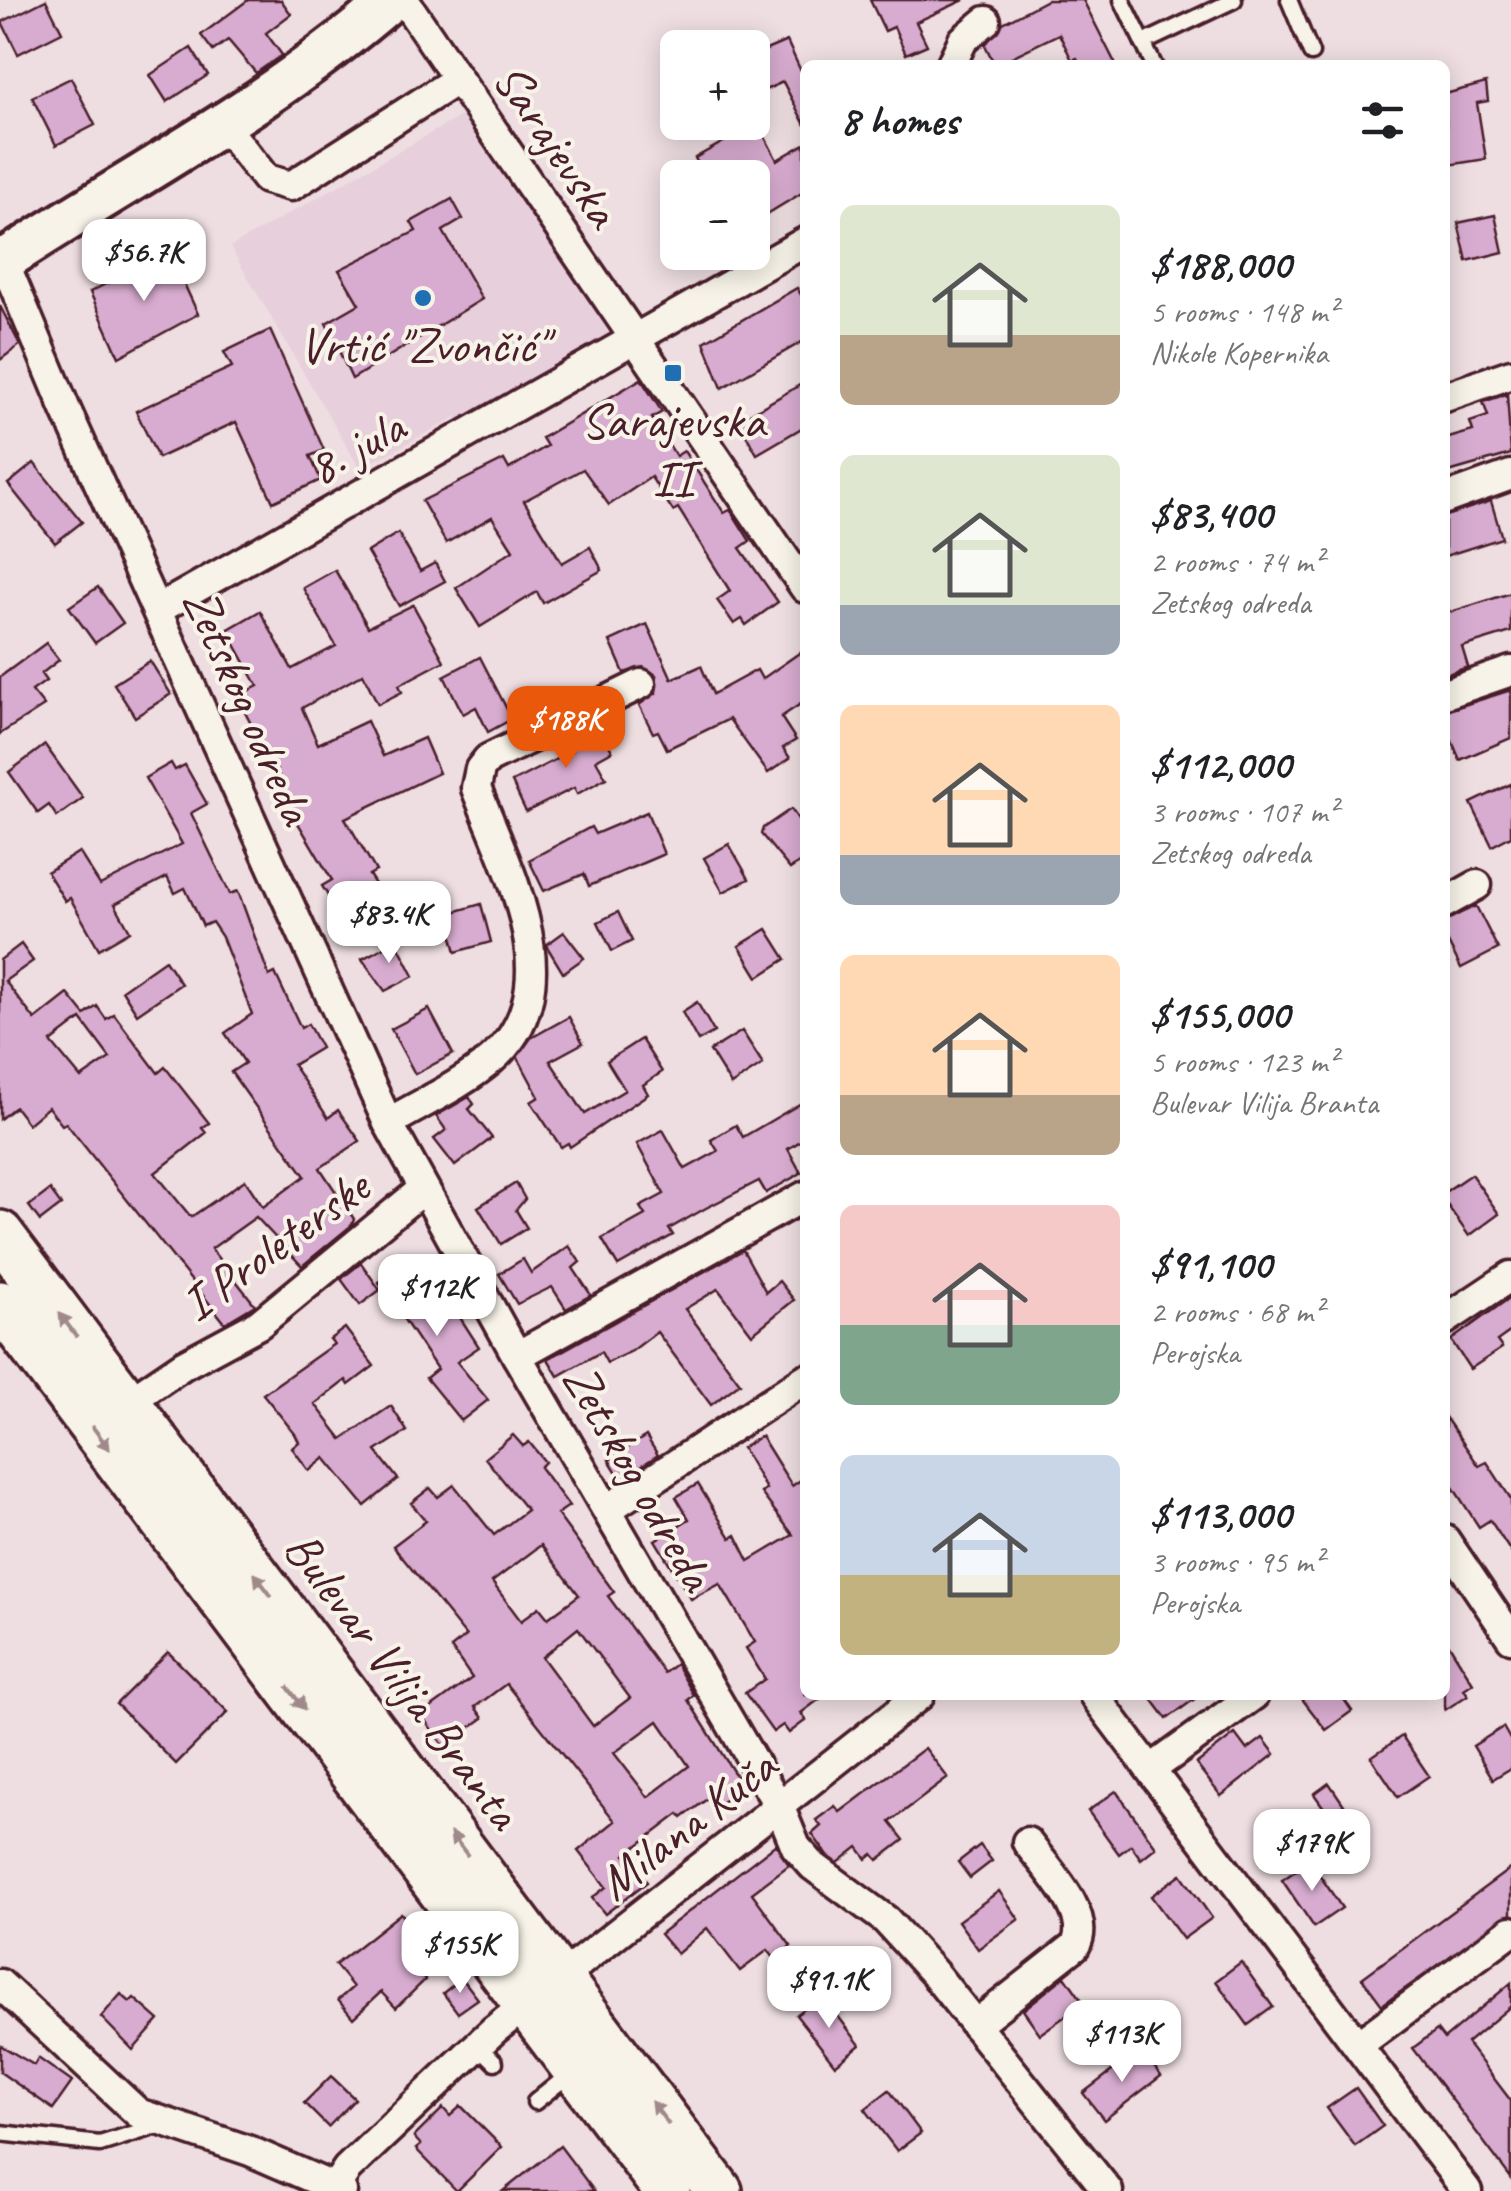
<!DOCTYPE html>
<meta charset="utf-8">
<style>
:root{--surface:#fff;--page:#f2f2f2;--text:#202124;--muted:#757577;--accent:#ea580c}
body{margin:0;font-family:Caveat,sans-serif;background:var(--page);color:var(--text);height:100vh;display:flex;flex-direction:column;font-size:38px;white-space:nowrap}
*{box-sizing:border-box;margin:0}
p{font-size:32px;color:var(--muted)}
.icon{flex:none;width:55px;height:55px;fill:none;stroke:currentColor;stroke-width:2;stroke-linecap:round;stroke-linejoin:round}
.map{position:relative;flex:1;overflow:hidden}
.drawer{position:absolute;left:800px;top:60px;width:650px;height:1640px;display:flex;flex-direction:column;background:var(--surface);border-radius:15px;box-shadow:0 5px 25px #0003}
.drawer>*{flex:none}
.controls{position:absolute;left:660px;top:30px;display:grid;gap:20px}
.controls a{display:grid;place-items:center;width:110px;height:110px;border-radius:15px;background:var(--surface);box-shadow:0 5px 25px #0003;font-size:50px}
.price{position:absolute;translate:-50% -85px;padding:0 22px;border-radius:20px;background:#fff;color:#222;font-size:32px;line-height:65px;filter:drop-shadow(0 2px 5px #0008)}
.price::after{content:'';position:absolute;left:50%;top:60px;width:30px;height:22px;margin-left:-15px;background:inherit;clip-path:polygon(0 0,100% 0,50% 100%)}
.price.selected{background:var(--accent);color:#fff}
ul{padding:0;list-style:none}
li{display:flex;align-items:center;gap:30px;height:250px;padding:0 40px}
li span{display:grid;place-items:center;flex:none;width:280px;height:200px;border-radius:15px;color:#555}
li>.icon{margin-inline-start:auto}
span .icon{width:120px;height:120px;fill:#fffc;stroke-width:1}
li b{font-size:42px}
h2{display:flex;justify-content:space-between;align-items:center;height:120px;padding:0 40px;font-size:42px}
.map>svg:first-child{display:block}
</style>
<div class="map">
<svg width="1511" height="2191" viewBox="0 0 1511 2191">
<rect width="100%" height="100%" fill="#eedee1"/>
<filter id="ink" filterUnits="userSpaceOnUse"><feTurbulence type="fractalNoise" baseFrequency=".01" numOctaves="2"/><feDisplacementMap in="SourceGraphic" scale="20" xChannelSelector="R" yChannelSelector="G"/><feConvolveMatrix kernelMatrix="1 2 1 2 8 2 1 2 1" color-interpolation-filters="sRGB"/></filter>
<g filter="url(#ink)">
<polygon fill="#e7cfdc" points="470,111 618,348 468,434 456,417 360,469 230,247"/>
<g fill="#d8acd0" stroke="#4a1f2b" stroke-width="2.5" fill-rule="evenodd">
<polygon points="46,0 62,32 18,54 2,22"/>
<polygon points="248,0 281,0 291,14 266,33 282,55 256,73 228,40 213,51 201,35"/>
<polygon points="870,0 964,0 916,22 927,45 906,54 894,27 885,31"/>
<polygon points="1047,0 1083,0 1116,65 1080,65 1077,58 1072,60 1059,34 995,65 985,45 1003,23"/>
<polygon points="787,41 805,80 805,125 783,82 752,96 752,56"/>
<polygon points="191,48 208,75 167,102 150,75"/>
<polygon points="71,78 95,125 56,145 32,97"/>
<polygon points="1486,83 1488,101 1477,103 1486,159 1448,165 1445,94"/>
<polygon points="729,122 757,122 777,160 805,144 805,191 767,214 752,189 752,178 706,178 695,158 725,141 718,128"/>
<polygon points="452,199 463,219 443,231 482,299 352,379 326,323 359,304 339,270 416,231 411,222"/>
<polygon points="1495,215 1503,252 1467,261 1458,223"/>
<polygon points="169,251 198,314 119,357 90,292"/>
<polygon points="797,288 805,301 805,340 722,388 704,342"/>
<polygon points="0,306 20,345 0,360"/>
<polygon points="270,330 324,450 310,456 321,480 273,502 236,422 158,458 136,411 232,367 224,352"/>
<polygon points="641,379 662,412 652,418 676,456 684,451 724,513 730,510 733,514 750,541 740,548 778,602 746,625 742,619 734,624 717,600 730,591 678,508 673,511 651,477 609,505 583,469 524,501 562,563 590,547 602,570 543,603 537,592 480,627 456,588 513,550 492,517 446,543 422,501 504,460 509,469 547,446 542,438"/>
<polygon points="805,382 805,426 757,454 738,421"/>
<polygon points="1507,394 1511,454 1445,473 1445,439 1473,431 1470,422 1488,416 1483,402"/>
<polygon points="34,463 82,522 55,543 8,484"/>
<polygon points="1491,501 1502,538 1445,556 1445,516"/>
<polygon points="398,533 420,571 435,563 445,581 399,606 367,552"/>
<polygon points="335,570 368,627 413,605 444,661 399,685 402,692 378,704 363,674 302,708 318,744 367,721 383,756 424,738 439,773 345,818 376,871 369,875 382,895 343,920 322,886 332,880 292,813 277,771 271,774 263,757 267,755 237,697 258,686 227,630 260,611 292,669 336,646 303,588"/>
<polygon points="98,587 123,623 95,643 69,607"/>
<polygon points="1511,593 1511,632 1462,647 1468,667 1445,675 1445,608 1451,612"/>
<polygon points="647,624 672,679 701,666 713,694 757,670 762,679 805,649 805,701 781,717 796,740 783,748 790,758 768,773 729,719 667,749 658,731 653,733 639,705 656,693 656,675 643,667 624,673 610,641"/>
<polygon points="46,643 59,660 41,674 46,681 32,691 44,706 0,734 0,677"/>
<polygon points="480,657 512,719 488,732 476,707 463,714 444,676"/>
<polygon points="150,661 171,694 135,717 114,684"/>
<polygon points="1511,690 1511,738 1460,760 1445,725 1445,711"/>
<polygon points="598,724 612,751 596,760 606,778 577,794 574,788 526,812 512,782 572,751 566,740"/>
<polygon points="45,745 83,798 57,817 49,805 38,813 9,772"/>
<path d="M171,763l4,7 10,-5 22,39 -16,9 39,81 8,-3 31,85 6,-3 26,55 7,-4 13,24 -28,17 35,53 10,-8 22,31 -40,27 34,51 -2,6 -50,41 -46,-49 -45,32 44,56 -30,18 -159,-200 -4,2 -14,-18 -20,17 -13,-17 -15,12v-159l21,-16 12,17 -28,20 30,39 33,-26 17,21 12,-9 9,13 8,-5 44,59 7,-6 44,56 -7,5 4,5 -51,40 36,44 54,-37 18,27 42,-31 -74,-104 14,-9 -20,-30 27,-19 -30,-77 -10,-15 -9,4 -18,-38 -10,5 -8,-16 -52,27 15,27 -31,18 -29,-51 -5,3 -18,-29 32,-20 21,33 82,-41 -37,-66zM81,1019l29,39 -29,20 -30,-36z"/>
<polygon points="1511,784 1511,836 1492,846 1471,803"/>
<polygon points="791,809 805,829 805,859 790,869 761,834 763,828"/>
<polygon points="647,812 664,854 589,886 584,874 544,891 529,860 591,827 595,834"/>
<polygon points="729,844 749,879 723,892 704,858"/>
<polygon points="481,904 491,942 456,952 446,914"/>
<polygon points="1476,906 1498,949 1461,968 1445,936 1445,920"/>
<polygon points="618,912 632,941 612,951 598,922"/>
<polygon points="767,929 786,959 758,977 739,946"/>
<polygon points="564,932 584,958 563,973 546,945"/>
<polygon points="396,941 414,976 385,991 362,959"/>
<polygon points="165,960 181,984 137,1014 122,990"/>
<polygon points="697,1002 714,1032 698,1041 682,1012"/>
<polygon points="429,1009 453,1054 415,1074 391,1029"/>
<polygon points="569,1017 583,1043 550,1061 585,1114 625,1090 607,1061 641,1039 662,1072 643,1085 648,1094 570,1147 568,1143 561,1147 531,1102 539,1097 517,1056 531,1038"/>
<polygon points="742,1031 763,1064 731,1085 710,1051"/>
<polygon points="469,1097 474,1104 469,1109 492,1138 455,1166 434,1139 446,1130 436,1116"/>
<polygon points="805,1101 805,1138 788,1149 801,1173 766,1193 759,1181 706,1208 669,1229 673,1235 618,1266 602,1239 645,1215 640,1207 664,1194 637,1144 663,1130 685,1169 718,1151 711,1140 736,1125 743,1137"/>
<polygon points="1471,1174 1499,1214 1469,1236 1445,1202 1445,1192"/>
<polygon points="516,1183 525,1199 516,1210 527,1228 501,1244 478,1207"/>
<polygon points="50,1190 61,1205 40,1221 29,1206"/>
<polygon points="569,1246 580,1262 573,1268 591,1295 566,1309 552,1287 517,1304 499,1274 523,1259 531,1273"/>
<polygon points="743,1250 766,1292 779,1281 794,1300 752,1334 718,1289 685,1309 740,1383 711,1405 657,1332 632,1351 607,1363 601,1352 558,1376 548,1359"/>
<polygon points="409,1262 443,1311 452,1305 479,1347 457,1362 488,1400 461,1421 426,1378 437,1369 379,1282"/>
<polygon points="361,1263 380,1290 360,1305 341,1279"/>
<polygon points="1511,1297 1511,1331 1497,1341 1502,1348 1470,1369 1451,1340"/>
<polygon points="345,1328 374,1366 349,1385 346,1380 315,1404 342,1439 391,1406 407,1431 376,1451 398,1479 365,1506 325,1458 309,1471 292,1448 299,1442 295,1434 263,1394 334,1344 330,1339"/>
<polygon points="1445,1417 1479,1466 1487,1462 1511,1499 1511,1552 1490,1520 1479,1527 1445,1475"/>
<path d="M513,1435l10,11 6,-4 16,20 -5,5 29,39 -12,8 57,78 -6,4 56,77 12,-9 18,31 -6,5 55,87 -25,18 -7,-9 -29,22 -3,-4 -54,41 22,27 -42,32 -13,-16 14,-11 -28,-36 37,-30 -109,-137 -31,23 8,11 -39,28 -23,-31 51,-37 -21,-30 15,-12 -73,-90 33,-25 -15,-18 19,-15 8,9 16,-12 40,50 33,-25 -42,-52zM541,1545l38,50 -31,23 -9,-11 -18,14 -29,-39zM578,1628l52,70 -37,28 -51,-69zM658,1721l31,45 -41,31 -34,-44z"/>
<polygon points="646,1436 658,1455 621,1479 609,1460"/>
<polygon points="761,1436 792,1486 805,1477 805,1695 825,1695 801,1713 806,1720 789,1733 783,1725 773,1732 745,1693 765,1679 746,1648 755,1642 720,1584 691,1599 655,1540 689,1519 676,1497 698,1484 731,1538 736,1535 749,1561 793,1535 761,1493 766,1489 742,1448"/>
<polygon points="1445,1638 1473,1683 1464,1689 1468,1695 1445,1710"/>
<polygon points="168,1652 228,1712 176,1764 116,1704"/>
<polygon points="1149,1695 1200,1695 1167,1719"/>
<polygon points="1299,1695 1341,1695 1352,1711 1326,1730"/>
<polygon points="1503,1727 1511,1741 1511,1768 1493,1779 1473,1746"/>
<polygon points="1235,1734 1247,1750 1263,1738 1275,1754 1221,1796 1196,1764"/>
<polygon points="1402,1736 1429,1776 1398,1797 1371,1757"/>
<polygon points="925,1748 948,1778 890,1822 904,1840 878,1860 873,1854 867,1859 858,1847 838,1863 828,1856 812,1834 821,1826 816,1820 835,1806 840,1812"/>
<polygon points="1329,1783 1344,1805 1329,1815 1314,1794"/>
<polygon points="1116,1791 1156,1847 1141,1859 1131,1845 1119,1854 1088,1811"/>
<polygon points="776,1844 789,1865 752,1893 791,1946 775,1959 768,1950 740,1971 707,1928 677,1954 660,1934"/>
<polygon points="980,1845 992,1861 970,1878 958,1862"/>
<polygon points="1310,1861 1342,1908 1314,1927 1282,1880"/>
<polygon points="1511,1868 1511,1914 1382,2005 1362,1978"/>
<polygon points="1181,1874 1212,1918 1183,1939 1151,1896"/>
<polygon points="999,1891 1019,1919 978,1949 958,1921"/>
<polygon points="401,1913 428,1947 409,1962 425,1980 396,2008 381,1992 353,2018 338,2000 353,1987 335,1965"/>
<polygon points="1241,1962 1273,2007 1248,2025 1216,1981"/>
<polygon points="1065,1976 1084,2003 1040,2034 1023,2010"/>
<polygon points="462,1978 478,1999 458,2013 443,1993"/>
<polygon points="1511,1983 1511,2006 1467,2043 1511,2101 1511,2178 1413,2048 1437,2030 1444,2039"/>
<polygon points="121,1994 130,2002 134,1998 159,2020 133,2050 101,2017"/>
<polygon points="815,2001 821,2009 828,2003 860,2045 835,2065 796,2015"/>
<polygon points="0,2045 34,2065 38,2058 72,2082 53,2109 0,2072"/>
<polygon points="1141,2049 1161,2076 1104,2120 1083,2093"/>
<polygon points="331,2076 355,2099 328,2127 304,2103"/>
<polygon points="1356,2088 1383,2126 1355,2146 1327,2108"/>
<polygon points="889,2090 921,2133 897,2151 865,2109"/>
<polygon points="461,2106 502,2147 457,2191 416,2149 421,2145 414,2137 443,2108 450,2116"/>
<polygon points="560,2146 594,2191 503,2191"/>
</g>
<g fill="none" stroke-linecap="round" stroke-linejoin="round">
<defs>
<g id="lane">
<polyline points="1122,0 1154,65"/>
<polyline points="1289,0 1311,53"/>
<polyline points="1143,43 1234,0"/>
<polyline points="478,2045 495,2062"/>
<polyline points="535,2102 571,2073"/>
<polyline points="0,2133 100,2144 164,2124"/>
</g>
<g id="street">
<polyline points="404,0 805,588"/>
<polyline points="951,65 963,40 986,21"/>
<polyline points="224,126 266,179 291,186 458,79"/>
<polyline points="0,252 66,410 388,1123 517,1356 780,1808 796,1847 813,1866 886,1920 934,1973 1108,2191"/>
<polyline points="1445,397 1511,374"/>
<polyline points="1445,499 1511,475"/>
<polyline points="157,610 805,242"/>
<polyline points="1445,694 1511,671"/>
<polyline points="1445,903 1477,885"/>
<path d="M388,1123c34,-20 74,-38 104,-64 82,-71 14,-192 -16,-271l4,-19 8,-10 153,-75"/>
<polyline points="1445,1320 1511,1276"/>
<polyline points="517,1356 805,1196"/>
<polyline points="127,1403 183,1365 259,1324 423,1189"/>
<polyline points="608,1509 805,1379"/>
<polyline points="1445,1540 1511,1638"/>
<polyline points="1094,1695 1467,2191"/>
<polyline points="1153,1768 1254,1695"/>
<polyline points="0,1984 138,2113 250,2151 342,2191"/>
<path d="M975,2025l100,-79c19,-31 -30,-79 -48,-104"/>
<polyline points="1358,2045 1511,1931"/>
<polyline points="335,2187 347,2169 494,2030 920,1695"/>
</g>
<path id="secondary" d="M0,263c133,-87 271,-158 391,-263"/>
<g id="primary">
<polyline points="0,1234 719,2191"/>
<polyline points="0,1304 667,2191"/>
</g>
</defs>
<use href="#lane" stroke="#4a1f2b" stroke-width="21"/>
<use href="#street" stroke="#4a1f2b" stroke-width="35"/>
<use href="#secondary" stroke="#4a1f2b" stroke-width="48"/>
<use href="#primary" stroke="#4a1f2b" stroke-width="52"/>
<use href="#lane" stroke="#f7f3e8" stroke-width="14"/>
<use href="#street" stroke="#f7f3e8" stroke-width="28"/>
<use href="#secondary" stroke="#f7f3e8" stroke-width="40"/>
<use href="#primary" stroke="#f7f3e8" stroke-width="45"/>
</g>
<defs><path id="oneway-solid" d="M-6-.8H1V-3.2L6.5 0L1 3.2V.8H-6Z" transform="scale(2.5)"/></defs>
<g fill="#a0898a">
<use href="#oneway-solid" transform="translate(68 1325) rotate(-127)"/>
<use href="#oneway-solid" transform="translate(101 1438) rotate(53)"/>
<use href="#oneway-solid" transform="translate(263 1585) rotate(-127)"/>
<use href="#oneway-solid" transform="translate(296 1698) rotate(53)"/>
<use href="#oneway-solid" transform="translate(459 1844) rotate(-127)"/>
<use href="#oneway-solid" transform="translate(660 2113) rotate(-127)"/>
</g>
</g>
<g fill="#1f6fb2" stroke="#f7f3e8" stroke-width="4">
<circle cx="423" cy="298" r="10"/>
<rect x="663" y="363" width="20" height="20" rx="5"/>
</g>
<g text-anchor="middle" stroke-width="8" stroke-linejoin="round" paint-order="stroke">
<g font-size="50" fill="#4a1f2b" stroke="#f7f3e8">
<text transform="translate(558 144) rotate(56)" y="18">Sarajevska</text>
<text transform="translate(355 446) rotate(-29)" y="18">8. jula</text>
<text transform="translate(250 705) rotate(66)" y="18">Zetskog odreda</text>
<text transform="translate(274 1244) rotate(-36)" y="18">I Proleterske</text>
<text transform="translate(640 1476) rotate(60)" y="18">Zetskog odreda</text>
<text transform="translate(404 1679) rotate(53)" y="18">Bulevar Vilija Branta</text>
<text transform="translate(686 1823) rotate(-38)" y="18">Milana Kuča</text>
</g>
<g font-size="50" fill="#4a1f2b" stroke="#f7f3e8">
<text x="423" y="362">Vrtić "Zvončić"</text>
<text x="673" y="437">Sarajevska<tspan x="673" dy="58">II</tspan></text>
</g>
</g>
</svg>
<div class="controls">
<a>+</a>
<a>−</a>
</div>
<b class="price" style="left:144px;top:304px">$56.7K</b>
<b class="price selected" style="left:566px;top:771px">$188K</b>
<b class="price" style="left:389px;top:966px">$83.4K</b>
<b class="price" style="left:437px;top:1339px">$112K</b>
<b class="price" style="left:1312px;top:1894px">$179K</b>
<b class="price" style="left:460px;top:1996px">$155K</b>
<b class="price" style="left:829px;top:2031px">$91.1K</b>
<b class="price" style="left:1122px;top:2085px">$113K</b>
<section class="drawer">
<h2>8 homes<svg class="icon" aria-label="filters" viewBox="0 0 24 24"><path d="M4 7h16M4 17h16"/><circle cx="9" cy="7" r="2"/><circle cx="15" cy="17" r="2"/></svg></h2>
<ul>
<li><span style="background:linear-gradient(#dfe7d0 65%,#b9a48a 0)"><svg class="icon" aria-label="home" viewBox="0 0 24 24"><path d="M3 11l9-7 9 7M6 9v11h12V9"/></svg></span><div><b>$188,000</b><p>5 rooms · 148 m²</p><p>Nikole Kopernika</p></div></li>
<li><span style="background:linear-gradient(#dfe7d0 75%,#9aa5b1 0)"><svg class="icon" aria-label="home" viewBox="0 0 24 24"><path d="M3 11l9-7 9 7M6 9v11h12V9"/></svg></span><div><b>$83,400</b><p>2 rooms · 74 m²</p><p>Zetskog odreda</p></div></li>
<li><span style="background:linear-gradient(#ffd9b3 75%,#9aa5b1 0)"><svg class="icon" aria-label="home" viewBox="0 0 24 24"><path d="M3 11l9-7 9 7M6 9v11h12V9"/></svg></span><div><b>$112,000</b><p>3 rooms · 107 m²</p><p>Zetskog odreda</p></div></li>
<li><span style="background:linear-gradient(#ffd9b3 70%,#b9a48a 0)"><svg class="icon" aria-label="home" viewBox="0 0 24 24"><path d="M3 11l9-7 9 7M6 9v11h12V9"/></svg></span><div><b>$155,000</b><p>5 rooms · 123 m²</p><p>Bulevar Vilija Branta</p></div></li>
<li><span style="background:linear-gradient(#f6c9c9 60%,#7fa58c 0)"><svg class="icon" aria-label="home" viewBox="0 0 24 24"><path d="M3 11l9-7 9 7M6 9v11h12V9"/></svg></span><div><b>$91,100</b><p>2 rooms · 68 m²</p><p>Perojska</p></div></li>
<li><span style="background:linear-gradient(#c9d6e8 60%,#c2b280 0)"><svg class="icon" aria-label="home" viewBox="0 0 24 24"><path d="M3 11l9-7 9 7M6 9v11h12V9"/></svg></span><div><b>$113,000</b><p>3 rooms · 95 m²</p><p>Perojska</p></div></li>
</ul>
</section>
</div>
